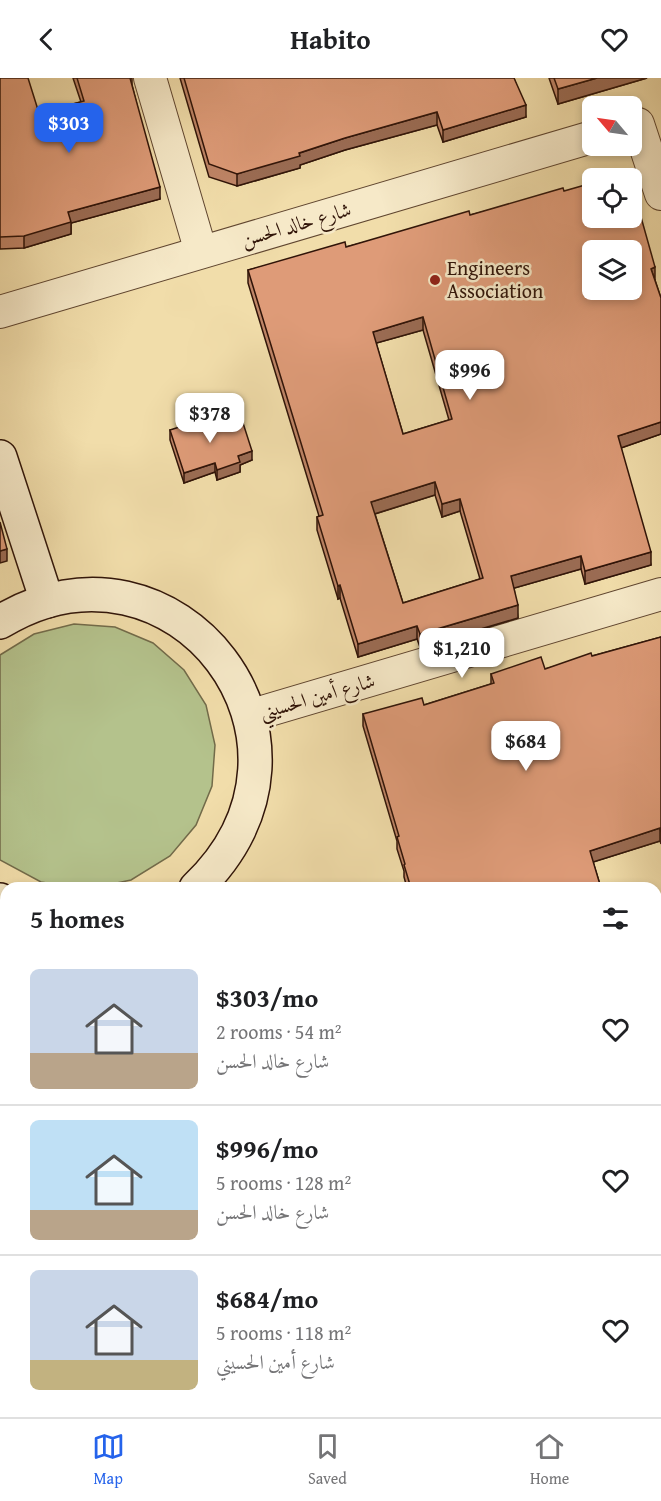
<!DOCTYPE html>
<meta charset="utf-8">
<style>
:root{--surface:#fff;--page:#f2f2f2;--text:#202124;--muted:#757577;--line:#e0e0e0;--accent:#2563eb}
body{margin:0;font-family:"Gentium Book Plus",Amiri,serif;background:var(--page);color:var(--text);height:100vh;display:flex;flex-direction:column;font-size:22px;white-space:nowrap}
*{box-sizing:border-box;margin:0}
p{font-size:20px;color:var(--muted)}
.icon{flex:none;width:33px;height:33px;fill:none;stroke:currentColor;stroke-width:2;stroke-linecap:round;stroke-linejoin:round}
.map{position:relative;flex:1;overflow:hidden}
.sheet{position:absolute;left:0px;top:804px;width:662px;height:536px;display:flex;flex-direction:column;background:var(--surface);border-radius:18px 18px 0 0;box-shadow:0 3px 9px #0003}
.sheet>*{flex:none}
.needle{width:39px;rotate:299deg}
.tools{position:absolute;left:582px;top:18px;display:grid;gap:12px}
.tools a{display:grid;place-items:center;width:60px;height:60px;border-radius:9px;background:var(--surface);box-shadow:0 3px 9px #0003;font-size:30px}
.price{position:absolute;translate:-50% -51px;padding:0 14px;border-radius:12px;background:#fff;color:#222;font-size:20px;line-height:39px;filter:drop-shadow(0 2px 3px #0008)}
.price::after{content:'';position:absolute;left:50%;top:36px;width:18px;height:14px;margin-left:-9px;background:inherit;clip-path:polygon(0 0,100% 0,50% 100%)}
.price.on{background:var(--accent);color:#fff}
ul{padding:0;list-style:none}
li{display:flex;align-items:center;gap:18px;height:150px;padding:0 30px}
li+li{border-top:2px solid var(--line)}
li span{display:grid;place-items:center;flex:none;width:168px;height:120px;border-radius:9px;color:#555}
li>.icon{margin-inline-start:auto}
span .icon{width:72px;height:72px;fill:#fffc;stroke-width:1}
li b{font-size:26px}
h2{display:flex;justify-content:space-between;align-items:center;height:72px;padding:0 30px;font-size:26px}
header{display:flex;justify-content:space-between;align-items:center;height:78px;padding:0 30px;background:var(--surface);font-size:27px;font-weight:600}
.tabs{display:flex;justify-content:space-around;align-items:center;height:84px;border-top:2px solid var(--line);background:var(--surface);font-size:16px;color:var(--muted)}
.tabs a{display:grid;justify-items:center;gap:3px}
.tabs .on{color:var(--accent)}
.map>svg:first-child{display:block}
</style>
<header><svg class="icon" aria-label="back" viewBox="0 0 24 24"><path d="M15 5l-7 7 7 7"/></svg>Habito<svg class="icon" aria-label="heart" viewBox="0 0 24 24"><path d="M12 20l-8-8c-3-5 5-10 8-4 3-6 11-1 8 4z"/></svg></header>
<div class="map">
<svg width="661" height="1339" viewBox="0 0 661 1339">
<rect width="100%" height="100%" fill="#f1ddaa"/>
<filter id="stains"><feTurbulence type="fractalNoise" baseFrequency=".00333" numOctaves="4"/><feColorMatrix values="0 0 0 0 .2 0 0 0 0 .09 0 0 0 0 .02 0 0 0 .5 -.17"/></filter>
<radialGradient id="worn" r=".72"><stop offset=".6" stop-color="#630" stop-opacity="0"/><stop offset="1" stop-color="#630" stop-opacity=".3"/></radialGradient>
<polygon fill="#b4c28c" stroke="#726b4a" stroke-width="1.5" points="74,546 115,549 153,565 184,592 206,627 215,667 212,708 196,747 170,778 131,802 93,810 77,810 41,804 0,782 0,577 34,556"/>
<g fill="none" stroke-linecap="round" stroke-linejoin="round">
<defs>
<g id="street">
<polyline points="150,0 201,174"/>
<polyline points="638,46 661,116"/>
<polyline points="0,234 592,59"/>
<polyline points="249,638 661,516"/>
<polyline points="656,1009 661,1008"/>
<polyline points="0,1210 6,1208"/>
</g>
<g id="secondary">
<polyline points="0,379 47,523"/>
<path d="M0,544c174,-106 350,119 196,266"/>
<polyline points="0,822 6,826"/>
<polyline points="279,1334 280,1339"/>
</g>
</defs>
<use href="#street" stroke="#604630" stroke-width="34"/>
<use href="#secondary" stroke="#301408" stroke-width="36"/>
<use href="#street" stroke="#f6e9c8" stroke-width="32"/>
<use href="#secondary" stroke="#f6e9c8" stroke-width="33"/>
</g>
<g fill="#bf8567" stroke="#301408" stroke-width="1.5" fill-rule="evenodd">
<polygon points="0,0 39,35 81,24 73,0 132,0 132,7 160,121 71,145 71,156 24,170 0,171"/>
<polygon points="180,0 514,0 526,39 443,64 437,47 345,72 300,87 300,90 237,108 209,99"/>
<polygon points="549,0 647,0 558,26"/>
<path d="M564,113l91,89 6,18v136l-40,14 30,117 -66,19 -4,-15 -67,19 4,30 -98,29 -3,-8 -59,18 -18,-59 -2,1 -21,-69v-13l2,-1 -71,-233v-13l98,-23zM423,252l26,90 -46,14 -27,-91zM435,417l7,22 18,-6 20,68 -77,24 -28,-89z"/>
<polygon points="228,350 252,382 240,387 240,394 217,402 215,394 184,405 170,362 170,352"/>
<polygon points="661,559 661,766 660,763 593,784 601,810 407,810 404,799 404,793 397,771 397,763 363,648 363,636 424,627 491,606 491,596 545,591"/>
<polygon points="152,1334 241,1334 243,1339 154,1339"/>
<polygon points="320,1334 360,1334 343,1339 321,1339"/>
<polygon points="373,1334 416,1334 417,1339 374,1339"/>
<polygon points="599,1334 656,1334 661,1339 600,1339"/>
</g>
<g fill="#9b6c54" stroke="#301408" stroke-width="1.5">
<polygon points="597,0 647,0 558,26 558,11"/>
<polygon points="526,27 526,39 443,64 443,52"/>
<polygon points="437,34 437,47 345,72 300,87 300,90 237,108 237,96 345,60"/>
<polygon points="160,109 160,121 71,145 71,156 24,170 24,158 68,134"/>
<polygon points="655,189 655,202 651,191"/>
<polygon points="423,239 423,252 373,266 373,254"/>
<polygon points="661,344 661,356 618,371 618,358"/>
<polygon points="252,373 252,382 240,387 240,394 217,402 217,392 238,378"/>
<polygon points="215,385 215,394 184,405 184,395"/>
<polygon points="435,404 435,417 371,437 371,424"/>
<polygon points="460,421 460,433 442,439 442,426"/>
<polygon points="7,471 7,483 0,485 0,473"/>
<polygon points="651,474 651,487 585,506 585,493"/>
<polygon points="581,478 581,491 511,511 511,498"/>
<polygon points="340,507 340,520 338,521 338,508"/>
<polygon points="518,527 518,540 420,569 420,556"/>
<polygon points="417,548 417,561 358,579 358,566"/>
<polygon points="660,750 660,763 590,785 590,773"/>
<polygon points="482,806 482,810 470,810"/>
<polygon points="661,949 661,961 656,963 656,950"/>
<polygon points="6,1134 6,1148 0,1149 0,1136"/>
<polygon points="70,1334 114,1334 96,1339 52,1339"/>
<polygon points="323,1334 360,1334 343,1339 323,1339"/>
</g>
<g fill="#de9b78" stroke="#301408" stroke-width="1.5" fill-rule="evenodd">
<polygon points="0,0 28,0 39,35 84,23 77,0 130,0 160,109 68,134 71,144 24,158 0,159"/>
<polygon points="184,0 514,0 526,27 443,52 437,34 345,60 299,75 300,78 237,96 209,86"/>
<polygon points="554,0 597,0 558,11"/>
<polygon points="628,95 630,100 607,100"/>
<path d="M592,105v35h40v-33l23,82 -4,2 10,29v124l-43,14 33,116 -66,19 -4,-15 -70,20 7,29 -98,29 -3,-8 -59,18 -18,-59 -2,1 -21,-69 6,-2 -75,-245 97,-28 1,5 123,-36 1,4 93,-27 1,3zM592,172h40v40h-40zM423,239l29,102 -49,15 -30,-102zM435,404l7,22 18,-5 23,79 -80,25 -32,-101z"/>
<polygon points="223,335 228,350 243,345 252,373 238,378 240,384 217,392 215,385 184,395 170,352"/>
<polygon points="0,444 7,471 0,473"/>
<polygon points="661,559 661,754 660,750 590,773 601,810 483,810 482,806 470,810 411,810 404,787 405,786 397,759 399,758 363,636 422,620 424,627 494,605 491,596 541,579 545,591 591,575 592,578"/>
<polygon points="661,858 661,949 656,950 656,860"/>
<polygon points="6,972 6,1134 0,1136 0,974"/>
<polygon points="661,1042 661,1339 604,1339 602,1334 656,1334 656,1044"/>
<polygon points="6,1264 6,1334 70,1334 52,1339 0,1339 0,1265"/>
<polygon points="156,1334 241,1334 243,1339 158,1339"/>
<polygon points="376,1334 416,1334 417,1339 377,1339"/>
</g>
<circle fill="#8f2418" stroke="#f6e9c8" stroke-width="2" cx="435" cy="202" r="6"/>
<g text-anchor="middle" stroke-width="5" stroke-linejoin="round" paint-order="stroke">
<g font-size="20" fill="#301408" stroke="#f6e9c8">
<text transform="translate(296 146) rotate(-16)" y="7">شارع خالد الحسن</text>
<text transform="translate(317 618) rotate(-16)" y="7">شارع أمين الحسيني</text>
</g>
<g font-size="20" fill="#301408" stroke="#f6e9c8" text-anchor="start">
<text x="447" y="197">Engineers<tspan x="447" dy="23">Association</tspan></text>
</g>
</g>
<rect width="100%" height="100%" filter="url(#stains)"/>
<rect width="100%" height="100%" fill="url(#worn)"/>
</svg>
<div class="tools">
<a><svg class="needle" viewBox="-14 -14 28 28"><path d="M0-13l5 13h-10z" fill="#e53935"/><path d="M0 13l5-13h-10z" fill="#757577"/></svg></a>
<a><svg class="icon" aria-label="locate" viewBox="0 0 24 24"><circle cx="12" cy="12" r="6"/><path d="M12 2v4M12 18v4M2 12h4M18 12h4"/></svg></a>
<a><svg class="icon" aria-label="layers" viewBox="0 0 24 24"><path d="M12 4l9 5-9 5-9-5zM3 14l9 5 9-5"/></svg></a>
</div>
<b class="price on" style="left:69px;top:76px">$303</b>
<b class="price" style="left:470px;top:323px">$996</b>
<b class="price" style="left:210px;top:366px">$378</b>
<b class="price" style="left:462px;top:601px">$1,210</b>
<b class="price" style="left:526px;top:694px">$684</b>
<section class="sheet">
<h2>5 homes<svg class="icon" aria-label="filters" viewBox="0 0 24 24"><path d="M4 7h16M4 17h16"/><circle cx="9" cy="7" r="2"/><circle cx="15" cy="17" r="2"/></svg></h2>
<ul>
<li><span style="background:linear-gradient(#c9d6e8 70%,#b9a48a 0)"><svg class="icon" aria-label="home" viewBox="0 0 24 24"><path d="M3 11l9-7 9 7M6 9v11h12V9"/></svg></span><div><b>$303/mo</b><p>2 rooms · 54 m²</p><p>شارع خالد الحسن</p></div><svg class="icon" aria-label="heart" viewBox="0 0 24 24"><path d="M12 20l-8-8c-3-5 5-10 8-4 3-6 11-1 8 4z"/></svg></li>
<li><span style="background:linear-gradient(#bfe0f5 75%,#b9a48a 0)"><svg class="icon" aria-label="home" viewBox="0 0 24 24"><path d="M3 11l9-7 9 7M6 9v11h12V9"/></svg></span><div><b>$996/mo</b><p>5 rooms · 128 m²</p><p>شارع خالد الحسن</p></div><svg class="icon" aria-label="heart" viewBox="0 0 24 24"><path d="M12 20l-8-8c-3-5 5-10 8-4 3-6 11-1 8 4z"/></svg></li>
<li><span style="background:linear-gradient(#c9d6e8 75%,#c2b280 0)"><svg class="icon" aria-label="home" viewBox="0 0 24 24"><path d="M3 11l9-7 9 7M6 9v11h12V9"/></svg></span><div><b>$684/mo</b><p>5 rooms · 118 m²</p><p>شارع أمين الحسيني</p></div><svg class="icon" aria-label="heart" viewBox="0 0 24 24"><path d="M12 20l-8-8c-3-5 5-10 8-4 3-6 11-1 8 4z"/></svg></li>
</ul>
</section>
</div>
<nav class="tabs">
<a class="on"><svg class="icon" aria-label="map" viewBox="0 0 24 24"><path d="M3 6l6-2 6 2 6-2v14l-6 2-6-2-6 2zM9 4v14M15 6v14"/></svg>Map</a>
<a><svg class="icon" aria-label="saved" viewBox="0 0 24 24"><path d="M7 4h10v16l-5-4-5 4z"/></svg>Saved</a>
<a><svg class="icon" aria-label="home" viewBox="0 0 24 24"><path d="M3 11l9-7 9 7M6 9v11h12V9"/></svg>Home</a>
</nav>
